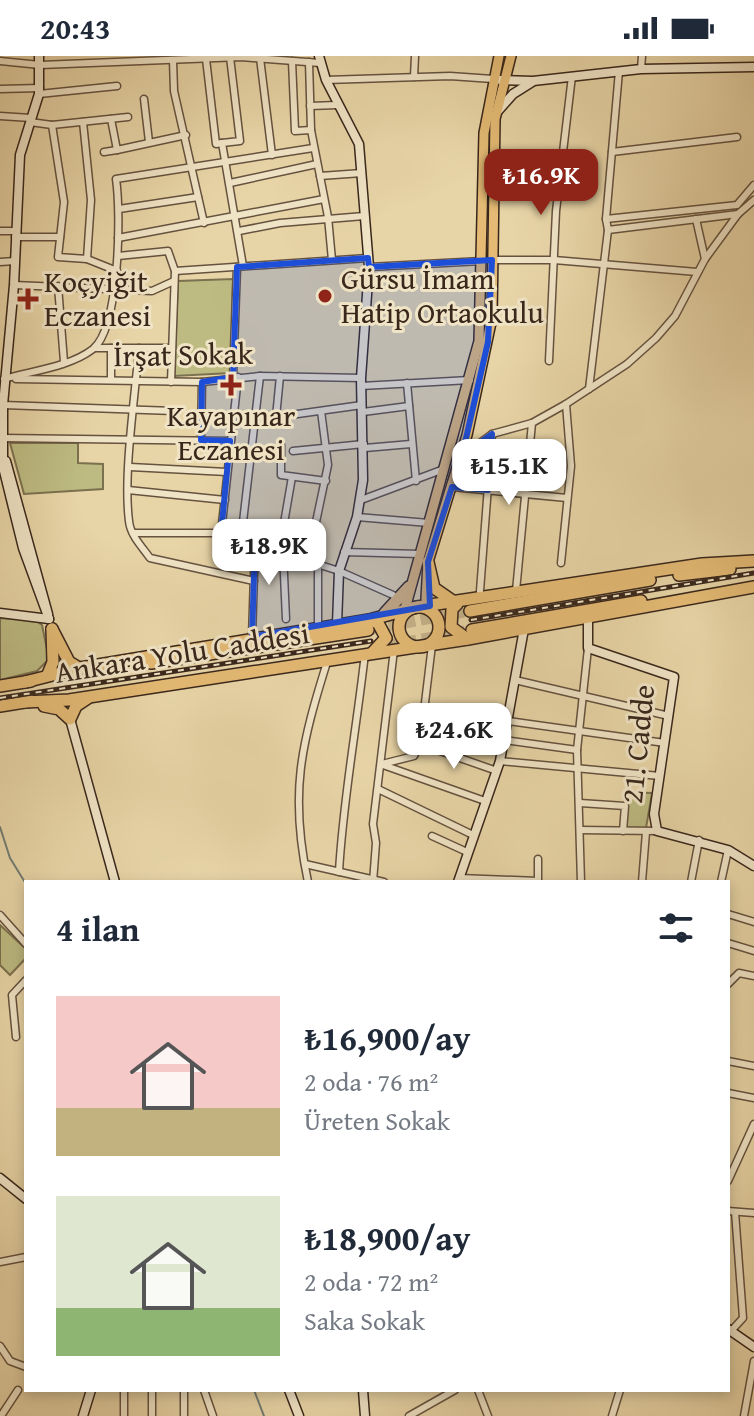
<!DOCTYPE html>
<html lang="tr">
<meta charset="utf-8">
<style>
:root{--surface:#fff;--page:#f2f2f3;--text:#1f2937;--muted:#747a83;--accent:#8f2418}
body{margin:0;font-family:"Gentium Book Plus",serif;background:var(--page);color:var(--text);height:100vh;display:flex;flex-direction:column;font-size:30px;white-space:nowrap}
*{box-sizing:border-box;margin:0}
p{font-size:26px;color:var(--muted)}
.icon{flex:none;width:44px;height:44px;fill:none;stroke:currentColor;stroke-width:2;stroke-linecap:round;stroke-linejoin:round}
.map{position:relative;flex:1;overflow:hidden}
.drawer{position:absolute;left:24px;top:824px;width:706px;height:512px;display:flex;flex-direction:column;background:var(--surface);border-radius:0px;box-shadow:0 4px 12px #0003}
.drawer>*{flex:none}
.price{position:absolute;translate:-50% -68px;padding:0 18px;border-radius:16px;background:#fff;color:#222;font-size:26px;line-height:52px;filter:drop-shadow(0 2px 4px #0008)}
.price::after{content:'';position:absolute;left:50%;top:48px;width:24px;height:18px;margin-left:-12px;background:inherit;clip-path:polygon(0 0,100% 0,50% 100%)}
.price.active{background:var(--accent);color:#fff}
ul{padding:0;list-style:none}
li{display:flex;align-items:center;gap:24px;height:200px;padding:0 32px}
li span{display:grid;place-items:center;flex:none;width:224px;height:160px;border-radius:0px;color:#555}
li>.icon{margin-inline-start:auto}
span .icon{width:96px;height:96px;fill:#fffc;stroke-width:1}
li b{font-size:34px}
h2{display:flex;justify-content:space-between;align-items:center;height:96px;padding:0 32px;font-size:34px}
.status{display:flex;justify-content:space-between;align-items:center;height:56px;padding:0 40px;background:var(--surface);direction:ltr}
.status svg{height:22px;fill:currentColor}
.map>svg:first-child{display:block}
</style>
<div class="status"><b>20:43</b><svg viewBox="0 0 49 12"><path d="M0 12V9h3v3zM5 12V6h3v6zM10 12V3h3v9zM15 12V0h3v12zM26 1h20v11H26zM47 4h2v5h-2z"/></svg></div>
<div class="map">
<svg width="754" height="1360" viewBox="0 0 754 1360">
<rect width="100%" height="100%" fill="#e8d5a7"/>
<filter id="stains"><feTurbulence type="fractalNoise" baseFrequency=".0025" numOctaves="4"/><feColorMatrix values="0 0 0 0 .2 0 0 0 0 .09 0 0 0 0 .02 0 0 0 .5 -.17"/></filter>
<radialGradient id="worn" r=".72"><stop offset=".6" stop-color="#630" stop-opacity="0"/><stop offset="1" stop-color="#630" stop-opacity=".3"/></radialGradient>
<g fill="#bdbb82" stroke="#7b714f" stroke-width="2">
<polygon points="233,223 231,317 174,320 178,225"/>
<polygon points="10,387 78,387 78,407 103,408 103,433 24,438"/>
<polygon points="0,562 35,564 42,569 49,603 37,615 0,624"/>
<polygon points="624,736 652,737 646,772 626,772 628,748 624,747"/>
<polygon points="0,869 26,893 26,902 10,919 0,909"/>
</g>
<g fill="none" stroke-linecap="round" stroke-linejoin="round">
<g stroke="#727d74" stroke-width="2">
<polyline points="0,771 10,802 26,828"/>
<polyline points="254,1334 264,1360"/>
</g>
<g stroke="#c5b28b" stroke-width="11" stroke-dasharray="11 5.5" stroke-linecap="butt">
<polyline points="372,573 470,555"/>
<polyline points="373,592 472,574"/>
</g>
<defs>
<g id="street">
<polyline points="260,2 272,99"/>
<polyline points="206,3 216,88 222,87 243,210"/>
<polyline points="173,4 174,35 204,167"/>
<polyline points="0,5 40,9 241,1 320,7"/>
<polyline points="292,5 295,75 311,74"/>
<polyline points="309,6 311,74 328,161 332,204"/>
<polyline points="641,13 642,0"/>
<polyline points="414,21 415,0"/>
<polyline points="326,24 450,20 493,23"/>
<polyline points="0,33 40,32"/>
<polyline points="39,38 117,30"/>
<polyline points="144,43 149,86"/>
<polyline points="310,50 337,49"/>
<polyline points="0,60 31,62"/>
<polyline points="111,63 117,94 186,79"/>
<polyline points="30,66 52,69 128,61"/>
<polyline points="83,66 91,144 87,203"/>
<polyline points="52,69 64,146 58,201 87,203 117,215"/>
<polyline points="222,87 240,85 230,1"/>
<polyline points="104,96 117,94"/>
<polyline points="612,96 737,81"/>
<polyline points="320,120 362,117"/>
<polyline points="230,127 317,108"/>
<polyline points="119,153 198,141"/>
<polyline points="606,163 737,149 754,129"/>
<polyline points="696,163 705,203"/>
<polyline points="608,174 738,158 754,144"/>
<polyline points="0,175 15,175"/>
<polyline points="239,175 280,167 364,160"/>
<polyline points="15,181 60,181"/>
<polyline points="118,182 324,143"/>
<polyline points="118,200 168,195 175,215 171,326"/>
<polyline points="493,204 554,204 697,216"/>
<polyline points="0,206 15,205"/>
<polyline points="369,211 482,205"/>
<polyline points="175,215 368,202"/>
<polyline points="14,229 152,235 174,225"/>
<polyline points="58,230 64,306"/>
<polyline points="95,292 172,292"/>
<path d="M139,292c-4,49 -16,127 -10,173 1,14 14,27 21,37l104,23"/>
<polyline points="549,305 556,155 572,20"/>
<polyline points="280,320 276,361 362,349"/>
<polyline points="233,321 237,211"/>
<path d="M4,323c27,-8 66,-12 89,-30 27,-22 28,-137 23,-170l197,-31"/>
<polyline points="16,323 202,326 260,320 361,322"/>
<polyline points="111,323 111,292"/>
<polyline points="407,327 416,425"/>
<polyline points="361,330 470,324"/>
<polyline points="589,333 608,174 606,163 619,15"/>
<polyline points="3,349 174,355"/>
<polyline points="363,356 409,350"/>
<polyline points="2,382 230,385"/>
<polyline points="201,384 202,326"/>
<polyline points="281,389 281,419 326,425"/>
<polyline points="365,392 411,388"/>
<polyline points="293,395 364,388"/>
<polyline points="461,401 492,378 532,367 566,348 627,308 656,282 675,260 705,203 738,158"/>
<polyline points="130,411 227,416"/>
<polyline points="452,431 567,442"/>
<polyline points="128,434 225,444"/>
<polyline points="361,444 444,413"/>
<polyline points="357,461 429,467"/>
<polyline points="133,477 221,477 339,515 393,539"/>
<polyline points="221,477 238,321"/>
<polyline points="241,483 260,320"/>
<polyline points="279,496 292,421"/>
<polyline points="344,496 420,498"/>
<polyline points="283,497 286,563"/>
<polyline points="308,504 328,409 321,355"/>
<polyline points="561,507 571,410 566,348"/>
<polyline points="318,508 318,571"/>
<polyline points="480,535 492,378"/>
<polyline points="516,535 532,367"/>
<polyline points="252,581 255,488"/>
<polyline points="515,624 669,660"/>
<polyline points="426,660 506,675"/>
<polyline points="508,665 665,687"/>
<polyline points="504,684 577,694"/>
<polyline points="420,688 497,715"/>
<polyline points="500,705 660,720"/>
<polyline points="382,708 414,700 420,688 432,589"/>
<polyline points="383,709 485,745"/>
<polyline points="378,733 473,779"/>
<polyline points="580,747 625,750 623,775"/>
<polyline points="580,774 657,775"/>
<polyline points="432,780 467,796"/>
<polyline points="538,803 538,826"/>
<polyline points="305,808 384,826"/>
<path d="M339,816c4,-73 18,-146 26,-219"/>
<polyline points="459,822 538,825"/>
<path d="M308,826c-19,-89 -7,-137 20,-223"/>
<polyline points="373,826 376,787 373,768 394,594"/>
<polyline points="581,826 577,694 588,592"/>
<polyline points="642,826 646,776"/>
<polyline points="691,826 699,784"/>
<polyline points="721,826 728,794"/>
<polyline points="728,858 754,866"/>
<polyline points="0,859 26,888"/>
<polyline points="728,887 754,895"/>
<polyline points="728,928 739,917 754,920"/>
<polyline points="16,981 12,939 26,924"/>
<polyline points="728,1005 754,1010"/>
<polyline points="728,1037 754,1042"/>
<polyline points="728,1125 754,1068"/>
<polyline points="728,1155 754,1157"/>
<polyline points="0,1206 26,1201"/>
<polyline points="731,1275 743,1262 735,1156"/>
<polyline points="0,1290 10,1305 26,1311"/>
<polyline points="152,1334 152,1360"/>
<polyline points="204,1334 213,1360"/>
<polyline points="478,1334 488,1360"/>
<polyline points="1,1360 18,1334"/>
<polyline points="124,1360 124,1334"/>
<polyline points="184,1360 184,1334"/>
<polyline points="409,1360 455,1334"/>
<polyline points="612,1360 620,1334"/>
<polyline points="744,1360 754,1305"/>
</g>
<g id="secondary">
<polyline points="39,0 39,38 20,99 14,229 3,349 3,411 23,492 49,563"/>
<polyline points="319,0 326,24 359,88 369,211 361,322 363,424 357,461 339,515 337,568"/>
<polyline points="500,24 533,25 641,13 754,11"/>
<polyline points="497,56 513,38 532,26"/>
<polyline points="6,405 48,558"/>
<polyline points="0,557 49,563"/>
<polyline points="588,563 588,592 674,621 654,758 657,775 728,794 754,810"/>
<polyline points="70,663 115,826"/>
<polyline points="458,826 500,705 524,573"/>
<polyline points="0,1122 26,1143"/>
<polyline points="728,1273 754,1291"/>
<polyline points="289,1334 299,1360"/>
<polyline points="363,1334 365,1360"/>
<polyline points="83,1360 91,1334"/>
</g>
<g id="primary">
<polyline points="435,559 426,543 428,506 467,379 492,262 495,63 511,0"/>
<polyline points="403,560 479,285 484,77 499,0"/>
</g>
<g id="highway">
<polyline points="428,506 434,532 457,548 452,553 451,571 467,583"/>
<polyline points="679,519 730,513"/>
<circle cx="419" cy="571" r="20"/>
<polyline points="470,555 650,524"/>
<polyline points="385,557 409,531"/>
<polyline points="369,564 378,567 386,582 373,596"/>
<polyline points="52,573 69,606 79,612"/>
<polyline points="472,574 641,545"/>
<polyline points="151,607 368,574"/>
<polyline points="48,618 53,606 52,573"/>
<polyline points="25,626 80,612 369,564 417,551 702,508 754,505"/>
<polyline points="0,630 31,625"/>
<polyline points="24,646 69,644 468,583 754,531"/>
<polyline points="0,650 31,645"/>
<polyline points="44,650 59,653 70,663 76,650 88,642"/>
</g>
</defs>
<use href="#street" stroke="#65523f" stroke-width="9"/>
<use href="#secondary" stroke="#39271c" stroke-width="11"/>
<use href="#primary" stroke="#39271c" stroke-width="12"/>
<use href="#highway" stroke="#39271c" stroke-width="14"/>
<use href="#street" stroke="#f0e4c6" stroke-width="6"/>
<use href="#secondary" stroke="#f0e4c6" stroke-width="8"/>
<use href="#primary" stroke="#e4ba74" stroke-width="9"/>
<use href="#highway" stroke="#e4ba74" stroke-width="11"/>
<defs>
<g id="rail">
<polyline points="471,564 754,517"/>
<polyline points="0,642 371,585"/>
</g>
</defs>
<use href="#rail" stroke="#39271c" stroke-width="5"/>
<use href="#rail" stroke="#f0e4c6" stroke-width="2" stroke-dasharray="6" stroke-linecap="butt"/>
</g>
<path fill="#1d4ed8" fill-opacity="0.2" stroke="#1d4ed8" stroke-width="6" stroke-linejoin="round" d="M368,202l1,9 123,-7 -4,82 -26,114 30,-22 -4,56 -36,-3 -24,75 2,44 -178,31 3,-93 -34,-11 9,-92 -29,-1 1,-58 31,-5 4,-110z"/>
<g fill="#8f2418" stroke="#f0e4c6" stroke-width="3">
<circle cx="325" cy="240" r="8"/>
<path d="M24 231h8v8h8v8h-8v8h-8v-8h-8v-8h8z"/>
<path d="M227 317h8v8h8v8h-8v8h-8v-8h-8v-8h8z"/>
</g>
<g text-anchor="middle" stroke-width="6" stroke-linejoin="round" paint-order="stroke">
<g font-size="30" fill="#39271c" stroke="#f0e4c6" text-anchor="start">
<text x="341" y="233">Gürsu İmam<tspan x="341" dy="34">Hatip Ortaokulu</tspan></text>
<text x="44" y="236">Koçyiğit<tspan x="44" dy="34">Eczanesi</tspan></text>
<text x="231" y="370" text-anchor="middle">Kayapınar<tspan x="231" dy="34">Eczanesi</tspan></text>
</g>
<g font-size="30" fill="#39271c" stroke="#f0e4c6">
<text transform="translate(183 299) rotate(-1)" y="10">İrşat Sokak</text>
<text transform="translate(182 597) rotate(-9)" y="10">Ankara Yolu Caddesi</text>
<text transform="translate(638 688) rotate(-84)" y="10">21. Cadde</text>
</g>
</g>
<rect width="100%" height="100%" filter="url(#stains)"/>
<rect width="100%" height="100%" fill="url(#worn)"/>
</svg>
<b class="price active" style="left:541px;top:161px">₺16.9K</b>
<b class="price" style="left:509px;top:451px">₺15.1K</b>
<b class="price" style="left:269px;top:531px">₺18.9K</b>
<b class="price" style="left:454px;top:715px">₺24.6K</b>
<section class="drawer">
<h2>4 ilan<svg class="icon" aria-label="filters" viewBox="0 0 24 24"><path d="M4 7h16M4 17h16"/><circle cx="9" cy="7" r="2"/><circle cx="15" cy="17" r="2"/></svg></h2>
<ul>
<li><span style="background:linear-gradient(#f6c9c9 70%,#c2b280 0)"><svg class="icon" aria-label="home" viewBox="0 0 24 24"><path d="M3 11l9-7 9 7M6 9v11h12V9"/></svg></span><div><b>₺16,900/ay</b><p>2 oda · 76 m²</p><p>Üreten Sokak</p></div></li>
<li><span style="background:linear-gradient(#dfe7d0 70%,#8fb573 0)"><svg class="icon" aria-label="home" viewBox="0 0 24 24"><path d="M3 11l9-7 9 7M6 9v11h12V9"/></svg></span><div><b>₺18,900/ay</b><p>2 oda · 72 m²</p><p>Saka Sokak</p></div></li>
</ul>
</section>
</div>
